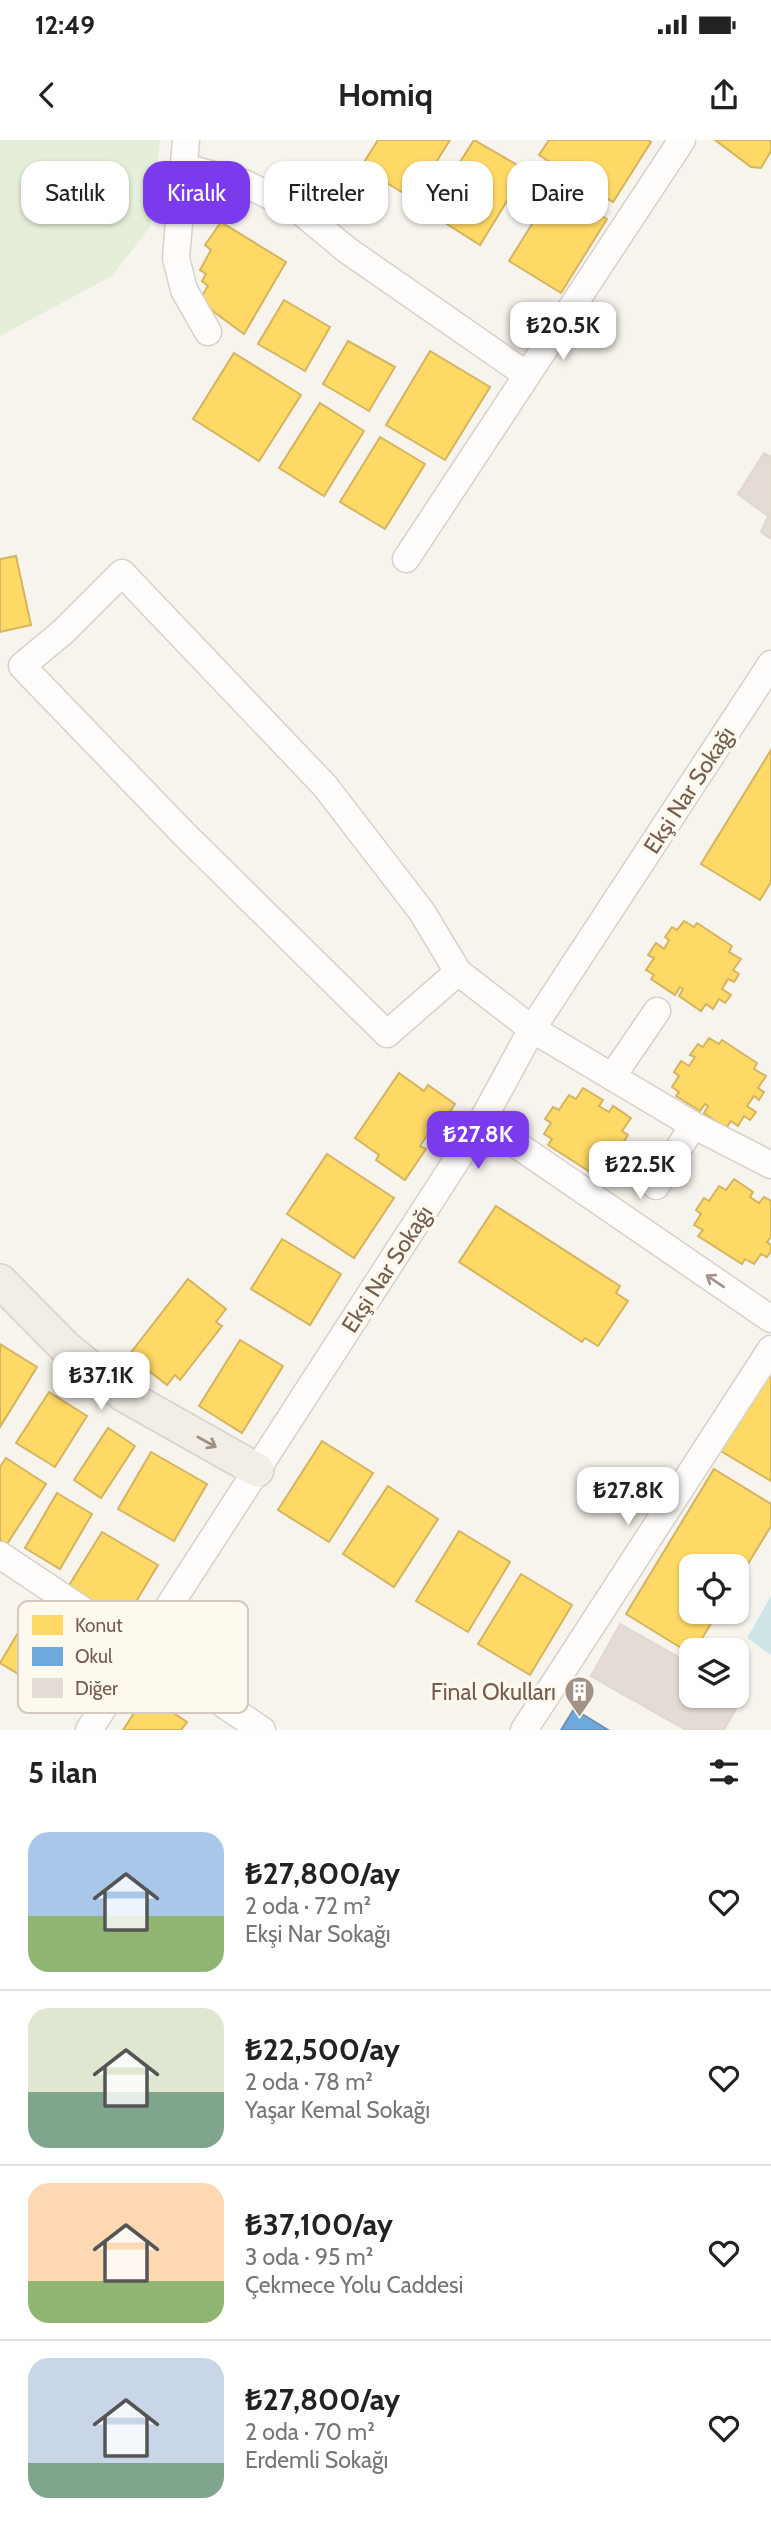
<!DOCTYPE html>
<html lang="tr">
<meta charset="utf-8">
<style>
:root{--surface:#fff;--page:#f6f6f6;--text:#222;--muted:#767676;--line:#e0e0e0;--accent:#7c3aed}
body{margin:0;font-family:Cabin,sans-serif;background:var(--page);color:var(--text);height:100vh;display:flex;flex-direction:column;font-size:26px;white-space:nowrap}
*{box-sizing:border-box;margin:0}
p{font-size:23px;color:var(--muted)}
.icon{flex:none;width:38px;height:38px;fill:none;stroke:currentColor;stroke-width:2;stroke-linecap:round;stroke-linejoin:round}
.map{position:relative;height:1590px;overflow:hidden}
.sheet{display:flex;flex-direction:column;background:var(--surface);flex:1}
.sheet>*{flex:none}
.banner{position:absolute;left:21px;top:21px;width:730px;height:63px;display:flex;gap:14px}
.controls{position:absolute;left:679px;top:1414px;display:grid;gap:14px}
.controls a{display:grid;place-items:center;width:70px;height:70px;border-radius:14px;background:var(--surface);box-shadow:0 2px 5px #0004;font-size:35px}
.price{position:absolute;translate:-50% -60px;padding:0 16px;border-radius:14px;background:#fff;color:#222;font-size:23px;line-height:46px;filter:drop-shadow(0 2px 4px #0008)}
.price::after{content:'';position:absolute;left:50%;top:42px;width:21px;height:16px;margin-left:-10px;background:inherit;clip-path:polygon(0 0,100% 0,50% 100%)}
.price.active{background:var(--accent);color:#fff}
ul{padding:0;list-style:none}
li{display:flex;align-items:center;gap:21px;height:175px;padding:0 28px}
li+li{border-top:2px solid var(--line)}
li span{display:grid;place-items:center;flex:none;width:196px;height:140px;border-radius:21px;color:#555}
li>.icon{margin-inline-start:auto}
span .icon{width:84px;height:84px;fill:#fffc;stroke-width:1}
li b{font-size:30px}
h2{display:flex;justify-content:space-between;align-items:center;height:84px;padding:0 28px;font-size:30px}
.tag{padding:0 24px;border-radius:21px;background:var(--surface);box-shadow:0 2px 5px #0004;font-size:24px;line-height:63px}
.tag.active{background:var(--accent);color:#fff}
.status{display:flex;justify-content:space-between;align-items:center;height:49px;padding:0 35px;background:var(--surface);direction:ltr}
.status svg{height:19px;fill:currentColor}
header{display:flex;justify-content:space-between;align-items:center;height:91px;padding:0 28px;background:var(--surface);font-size:32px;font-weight:800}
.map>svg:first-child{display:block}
</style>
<div class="status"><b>12:49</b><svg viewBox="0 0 49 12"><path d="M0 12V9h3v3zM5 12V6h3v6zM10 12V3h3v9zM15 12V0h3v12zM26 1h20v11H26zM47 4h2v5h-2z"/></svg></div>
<header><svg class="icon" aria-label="back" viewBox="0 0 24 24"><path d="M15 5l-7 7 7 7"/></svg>Homiq<svg class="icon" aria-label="share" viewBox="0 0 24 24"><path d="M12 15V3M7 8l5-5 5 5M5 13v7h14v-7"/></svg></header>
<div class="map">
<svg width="771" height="1590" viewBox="0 0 771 1590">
<rect width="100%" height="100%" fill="#f7f4ed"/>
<polygon fill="#e4eed8" points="0,0 160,0 150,87 112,136 0,196"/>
<polygon fill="#cfe4e7" points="771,1456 771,1515 747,1498"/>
<g fill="#ffd966" stroke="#d5b45f" stroke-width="2">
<polygon points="378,0 450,0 413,59 361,27"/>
<polygon points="474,0 526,30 480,105 428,72"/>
<polygon points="549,0 648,0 651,2 613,62 539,15"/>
<polygon points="715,0 771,0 771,11 761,28 751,27"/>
<polygon points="555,47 607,79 561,153 509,121"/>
<polygon points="221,82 286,122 244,194 199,161 208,146 202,141 206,134 200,130 211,110 205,105"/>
<polygon points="284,160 330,187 305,231 258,204"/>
<polygon points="348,201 395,227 369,271 323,244"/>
<polygon points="430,211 490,247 445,320 386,285"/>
<polygon points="234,213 301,255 259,321 193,279"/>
<polygon points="320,263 364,291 324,356 279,328"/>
<polygon points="380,297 425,324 385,389 340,362"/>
<polygon points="16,416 31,485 0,492 0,419"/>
<polygon points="771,610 771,742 760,760 701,724"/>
<polygon points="684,781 694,787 697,783 732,806 729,812 741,819 733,830 739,834 734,842 728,839 722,849 731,855 725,863 719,859 713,869 706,864 701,871 679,856 683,849 680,847 675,855 651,839 654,835 646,830 654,818 648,815 656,803 664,809 669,800 665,797 672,787 677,790"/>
<polygon points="709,898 719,904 722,900 757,923 754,929 766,936 758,948 764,952 759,960 754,956 747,966 756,972 750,980 744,976 738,986 731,981 726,988 704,973 708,966 705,964 700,971 676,956 679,952 672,947 679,936 674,932 681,921 689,926 695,917 690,915 698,904 703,907"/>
<polygon points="399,933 424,951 428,945 455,964 433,997 428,994 420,1006 426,1009 405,1040 376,1020 379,1015 355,998"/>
<polygon points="583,948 603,960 599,966 609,972 613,966 631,978 622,991 628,995 617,1012 624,1016 617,1026 611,1023 604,1033 595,1028 592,1033 548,1005 552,999 544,994 551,983 545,979 553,967 559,970 569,955 576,959"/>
<polygon points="327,1014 394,1058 354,1118 287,1074"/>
<polygon points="734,1039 753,1052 750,1057 759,1063 764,1057 771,1061 771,1097 767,1102 771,1105 771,1111 767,1117 761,1114 754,1124 745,1119 742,1124 698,1096 703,1090 694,1085 701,1074 696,1070 704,1058 709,1061 719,1046 726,1050"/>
<polygon points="496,1066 620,1146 616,1153 628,1161 598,1206 585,1198 582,1202 459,1122"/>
<polygon points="282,1099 341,1134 310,1185 251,1149"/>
<polygon points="188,1139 226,1169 216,1182 222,1186 180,1240 175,1235 167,1245 129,1215"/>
<polygon points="240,1200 283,1226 242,1293 199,1266"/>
<polygon points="0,1204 37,1227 0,1287"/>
<polygon points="771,1225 771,1341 719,1310"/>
<polygon points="49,1252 87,1276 55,1327 16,1303"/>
<polygon points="108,1288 135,1306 101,1358 74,1340"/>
<polygon points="322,1301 373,1333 329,1402 278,1370"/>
<polygon points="151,1312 207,1344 174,1401 118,1369"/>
<polygon points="6,1318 46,1344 7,1404 0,1400 0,1327"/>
<polygon points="714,1329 771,1364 771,1386 737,1442 737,1426 691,1426 691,1472 718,1472 695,1510 691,1510 691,1514 626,1474"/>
<polygon points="388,1346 438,1379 394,1447 343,1414"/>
<polygon points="57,1353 92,1374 60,1429 25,1408"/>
<polygon points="459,1391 510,1422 468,1492 416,1461"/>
<polygon points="102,1392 158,1425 125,1480 68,1447"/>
<polygon points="521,1434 572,1465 530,1535 478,1504"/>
<polygon points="32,1469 102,1511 70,1565 0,1523"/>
<polygon points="146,1555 187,1582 181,1590 123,1590"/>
</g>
<polygon fill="#6fa8dc" stroke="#7092b1" stroke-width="2" points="574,1569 608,1590 561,1590"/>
<g fill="#e3dcd5" stroke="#e0d7cf" stroke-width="2">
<polygon points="764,313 771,317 771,399 761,392 768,376 738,354"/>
<polygon points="620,1484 691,1524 691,1556 737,1556 737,1550 744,1554 724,1590 686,1590 591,1536"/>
</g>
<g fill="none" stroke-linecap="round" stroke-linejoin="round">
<defs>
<g id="minor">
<polyline points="186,0 176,118 184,150 208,192"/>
<polyline points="184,27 244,43 300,71 347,110 527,235"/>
<polyline points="406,419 682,0"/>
<polyline points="458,832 387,894 184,694 22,526 64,491 122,433 325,646 422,772 458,832 532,889 693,985 771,1025"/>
<polyline points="612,937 657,871"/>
<polyline points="482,981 771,1179"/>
<polyline points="656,1046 693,985"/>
<polyline points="0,1415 262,1590"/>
<polyline points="89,1590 482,981 532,889 771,524"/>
<polyline points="524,1590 771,1209"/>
</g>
<polyline id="major" points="0,1141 66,1208 124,1255 257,1330"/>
</defs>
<use href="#minor" stroke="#d6d1cb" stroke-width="29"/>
<use href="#major" stroke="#d8d1cb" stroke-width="36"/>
<use href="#minor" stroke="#fefdfc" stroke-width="26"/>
<use href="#major" stroke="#f2eee6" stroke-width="33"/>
</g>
<defs><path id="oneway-shaft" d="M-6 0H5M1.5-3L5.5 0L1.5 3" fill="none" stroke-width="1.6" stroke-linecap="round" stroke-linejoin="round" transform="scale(1.75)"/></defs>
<use stroke="#a4958b" href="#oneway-shaft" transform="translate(715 1141) rotate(-146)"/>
<use stroke="#a09083" href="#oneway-shaft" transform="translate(207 1302) rotate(29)"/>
<defs>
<symbol id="building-pin" viewBox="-11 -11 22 30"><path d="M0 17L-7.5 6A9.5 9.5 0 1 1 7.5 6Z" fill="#a29286" stroke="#fef9ef"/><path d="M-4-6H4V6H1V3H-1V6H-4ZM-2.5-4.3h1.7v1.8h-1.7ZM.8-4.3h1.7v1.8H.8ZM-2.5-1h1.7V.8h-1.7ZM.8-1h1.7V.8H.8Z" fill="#fff"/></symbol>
</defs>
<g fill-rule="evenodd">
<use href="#building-pin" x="562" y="1534" width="35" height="47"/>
</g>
<g text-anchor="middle" stroke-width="7" stroke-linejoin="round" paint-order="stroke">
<g font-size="23" fill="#745d4e" stroke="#fef9ef">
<text transform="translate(689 650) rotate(-57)" y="8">Ekşi Nar Sokağı</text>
<text transform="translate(387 1129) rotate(-57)" y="8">Ekşi Nar Sokağı</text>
</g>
<g font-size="23" fill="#745d4e" stroke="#fef9ef" text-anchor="end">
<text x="556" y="1560">Final Okulları</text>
</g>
</g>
<rect x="18" y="1461" width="230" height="112" rx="10" fill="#fef9ef" stroke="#d5cabf" stroke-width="2"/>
<rect x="32" y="1475" width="31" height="20" fill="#ffd966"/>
<rect x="32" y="1507" width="31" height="19" fill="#6fa8dc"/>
<rect x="32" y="1538" width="31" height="20" fill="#e3dcd5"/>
<g font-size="19" fill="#745d4e">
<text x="75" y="1492">Konut</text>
<text x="75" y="1523">Okul</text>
<text x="75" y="1555">Diğer</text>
</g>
</svg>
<div class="controls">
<a><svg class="icon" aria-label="locate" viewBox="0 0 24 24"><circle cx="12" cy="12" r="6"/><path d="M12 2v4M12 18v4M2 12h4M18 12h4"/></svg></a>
<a><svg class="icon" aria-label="layers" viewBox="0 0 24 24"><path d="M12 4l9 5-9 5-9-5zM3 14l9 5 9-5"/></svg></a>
</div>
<b class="price" style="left:563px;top:222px">₺20.5K</b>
<b class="price active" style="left:478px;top:1031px">₺27.8K</b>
<b class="price" style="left:640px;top:1061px">₺22.5K</b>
<b class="price" style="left:101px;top:1272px">₺37.1K</b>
<b class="price" style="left:628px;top:1387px">₺27.8K</b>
<div class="banner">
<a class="tag">Satılık</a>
<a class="tag active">Kiralık</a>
<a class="tag">Filtreler</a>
<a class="tag">Yeni</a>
<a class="tag">Daire</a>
</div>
</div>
<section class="sheet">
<h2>5 ilan<svg class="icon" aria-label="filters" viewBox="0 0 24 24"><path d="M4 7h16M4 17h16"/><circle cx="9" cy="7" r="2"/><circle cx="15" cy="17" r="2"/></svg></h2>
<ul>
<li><span style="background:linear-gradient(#a9c7e8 60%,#8fb573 0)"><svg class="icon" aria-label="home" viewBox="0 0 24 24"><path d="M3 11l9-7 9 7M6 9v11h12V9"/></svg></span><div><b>₺27,800/ay</b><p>2 oda · 72 m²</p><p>Ekşi Nar Sokağı</p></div><svg class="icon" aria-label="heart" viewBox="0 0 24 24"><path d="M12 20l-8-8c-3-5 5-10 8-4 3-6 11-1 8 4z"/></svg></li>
<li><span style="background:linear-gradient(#dfe7d0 60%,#7fa58c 0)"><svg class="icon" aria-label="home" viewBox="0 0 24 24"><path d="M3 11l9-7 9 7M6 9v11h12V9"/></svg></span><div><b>₺22,500/ay</b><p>2 oda · 78 m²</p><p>Yaşar Kemal Sokağı</p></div><svg class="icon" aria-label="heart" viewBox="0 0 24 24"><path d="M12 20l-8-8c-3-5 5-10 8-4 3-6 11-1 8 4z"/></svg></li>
<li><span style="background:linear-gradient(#ffd9b3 70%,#8fb573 0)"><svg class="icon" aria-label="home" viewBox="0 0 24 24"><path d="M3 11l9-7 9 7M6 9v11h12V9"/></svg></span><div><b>₺37,100/ay</b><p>3 oda · 95 m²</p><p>Çekmece Yolu Caddesi</p></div><svg class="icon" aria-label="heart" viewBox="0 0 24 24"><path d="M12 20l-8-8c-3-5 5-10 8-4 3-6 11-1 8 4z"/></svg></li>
<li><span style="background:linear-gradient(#c9d6e8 75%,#7fa58c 0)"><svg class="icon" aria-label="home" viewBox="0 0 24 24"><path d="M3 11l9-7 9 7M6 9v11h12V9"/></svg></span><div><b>₺27,800/ay</b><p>2 oda · 70 m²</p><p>Erdemli Sokağı</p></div><svg class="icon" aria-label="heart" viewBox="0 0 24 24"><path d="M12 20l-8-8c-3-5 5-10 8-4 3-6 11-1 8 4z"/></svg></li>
</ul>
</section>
